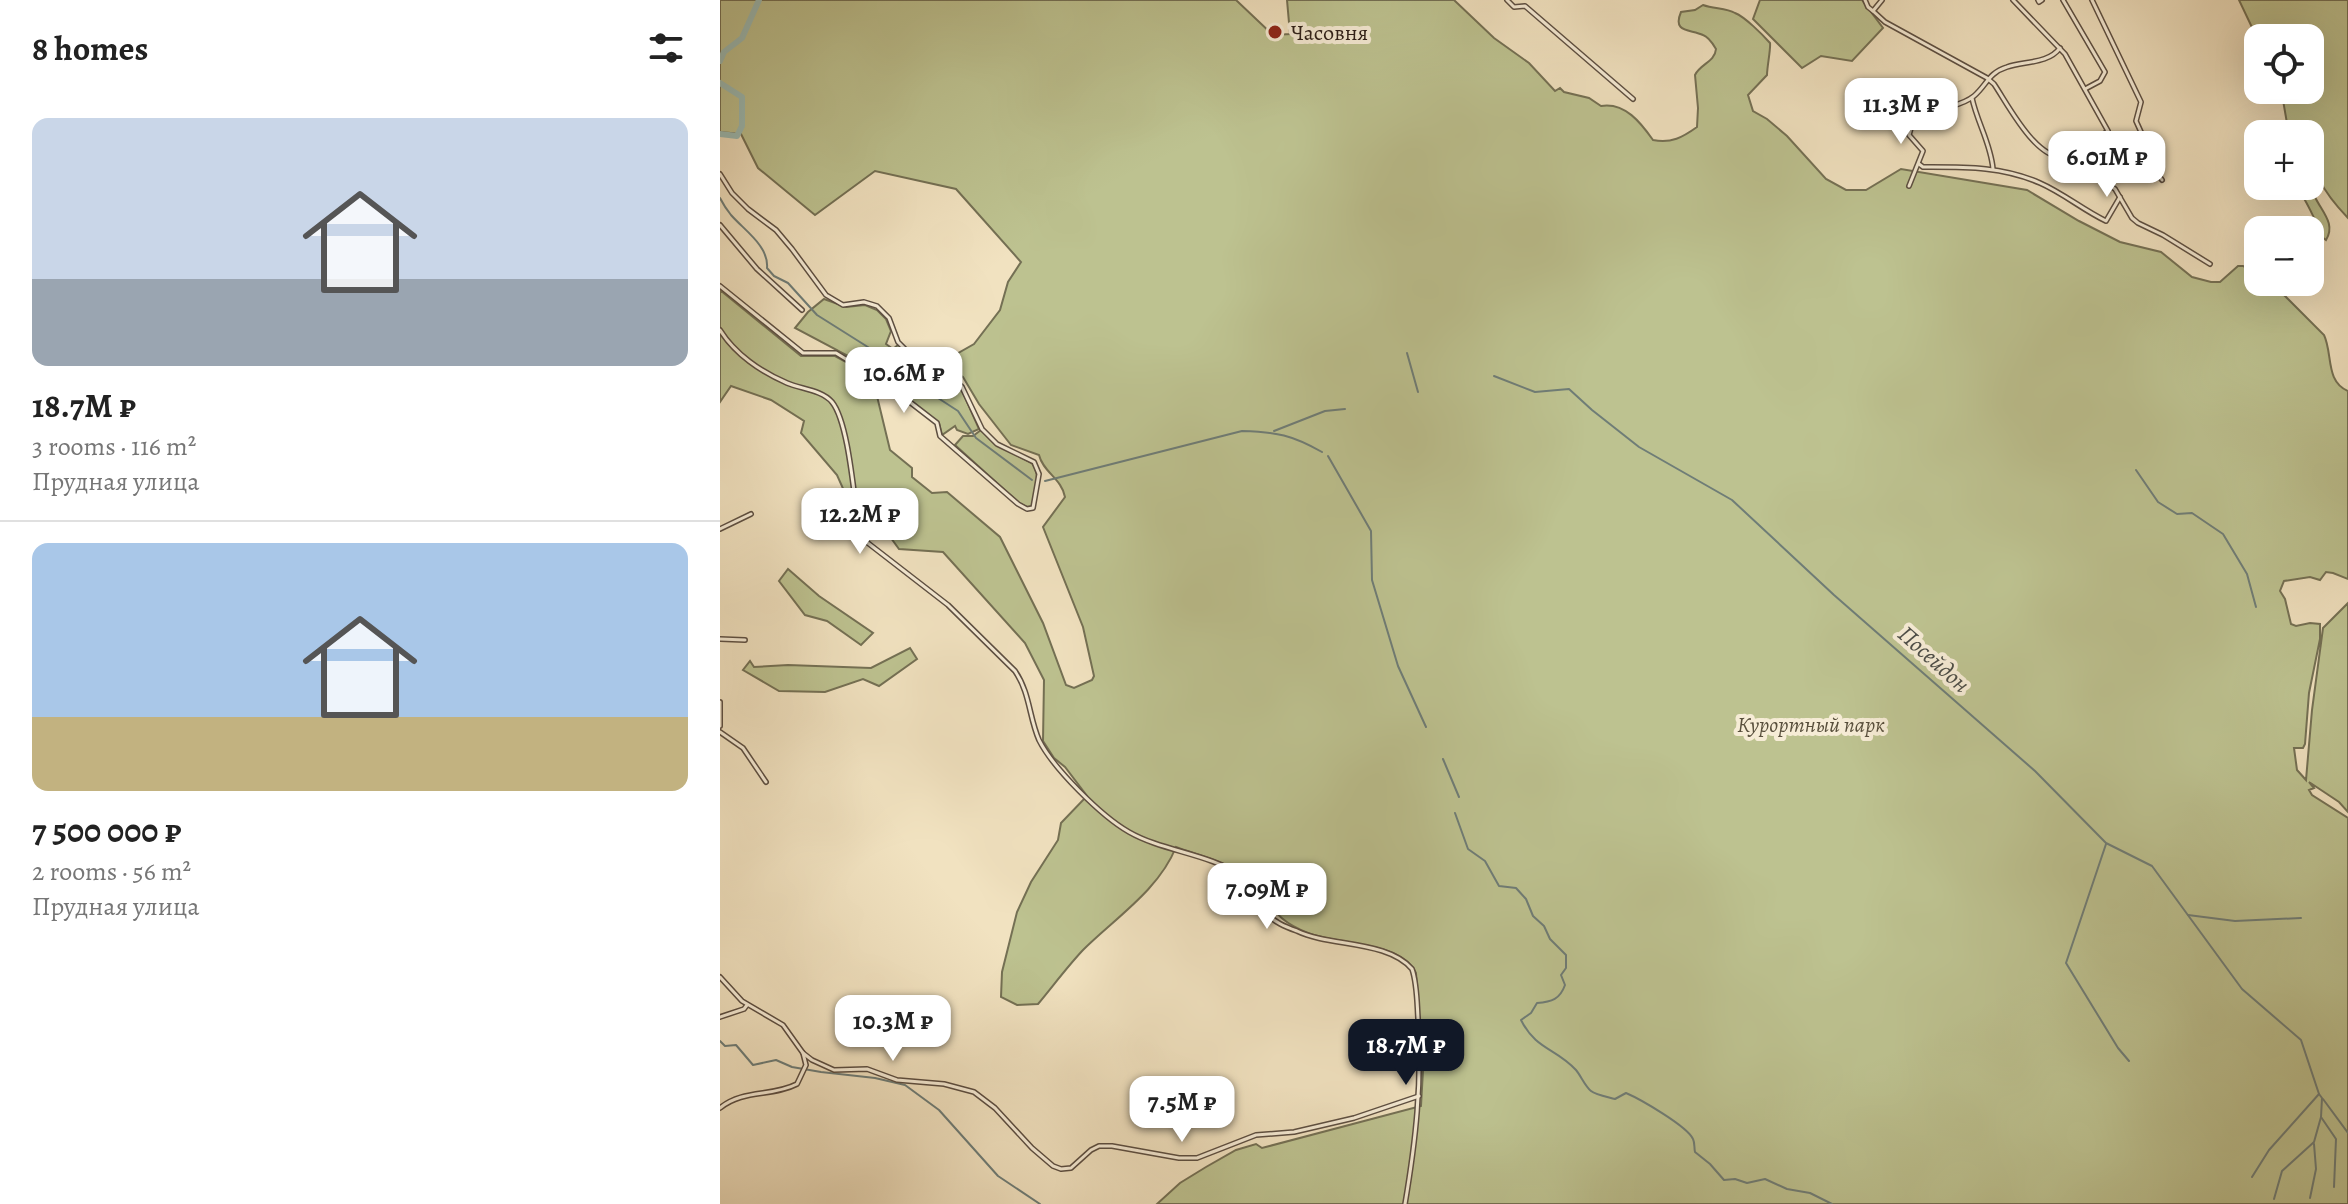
<!DOCTYPE html>
<meta charset="utf-8">
<style>
:root{--surface:#fff;--page:#f2f2f2;--text:#222;--muted:#767676;--line:#e0e0e0;--accent:#111827}
body{margin:0;font-family:Alegreya,serif;background:var(--page);color:var(--text);height:100vh;display:flex;flex-direction:column;font-size:30px;white-space:nowrap}
*{box-sizing:border-box;margin:0}
p{font-size:26px;color:var(--muted)}
.icon{flex:none;width:44px;height:44px;fill:none;stroke:currentColor;stroke-width:2;stroke-linecap:round;stroke-linejoin:round}
.map{position:relative;flex:1;overflow:hidden}
.panel{display:flex;flex-direction:column;background:var(--surface);width:720px}
.panel>*{flex:none}
.fabs{position:absolute;left:1524px;top:24px;display:grid;gap:16px}
.fabs a{display:grid;place-items:center;width:80px;height:80px;border-radius:16px;background:var(--surface);box-shadow:0 8px 32px #0002;font-size:40px}
.price{position:absolute;translate:-50% -68px;padding:0 18px;border-radius:16px;background:#fff;color:#222;font-size:26px;line-height:52px;filter:drop-shadow(0 2px 4px #0008)}
.price::after{content:'';position:absolute;left:50%;top:48px;width:24px;height:18px;margin-left:-12px;background:inherit;clip-path:polygon(0 0,100% 0,50% 100%)}
.price.selected{background:var(--accent);color:#fff}
ul{padding:0;list-style:none}
li{display:grid;align-content:center;gap:16px;height:424px;padding:0 32px}
li+li{border-top:2px solid var(--line)}
li span{display:grid;place-items:center;height:248px;border-radius:16px;color:#555}
li>.icon{margin-inline-start:auto}
span .icon{width:144px;height:144px;fill:#fffc;stroke-width:1}
li b{font-size:34px}
h2{display:flex;justify-content:space-between;align-items:center;height:96px;padding:0 32px;font-size:34px}
main{display:flex;flex:1;min-height:0}
.map>svg:first-child{display:block}
</style>
<main>
<section class="panel">
<h2>8 homes<svg class="icon" aria-label="filters" viewBox="0 0 24 24"><path d="M4 7h16M4 17h16"/><circle cx="9" cy="7" r="2"/><circle cx="15" cy="17" r="2"/></svg></h2>
<ul>
<li><span style="background:linear-gradient(#c9d6e8 65%,#9aa5b1 0)"><svg class="icon" aria-label="home" viewBox="0 0 24 24"><path d="M3 11l9-7 9 7M6 9v11h12V9"/></svg></span><div><b>18.7M ₽</b><p>3 rooms · 116 m²</p><p>Прудная улица</p></div></li>
<li><span style="background:linear-gradient(#a9c7e8 70%,#c2b280 0)"><svg class="icon" aria-label="home" viewBox="0 0 24 24"><path d="M3 11l9-7 9 7M6 9v11h12V9"/></svg></span><div><b>7 500 000 ₽</b><p>2 rooms · 56 m²</p><p>Прудная улица</p></div></li>
</ul>
</section>
<div class="map">
<svg width="1628" height="1204" viewBox="0 0 1628 1204">
<rect width="100%" height="100%" fill="#f1e2c0"/>
<filter id="stains"><feTurbulence type="fractalNoise" baseFrequency=".0025" numOctaves="4"/><feColorMatrix values="0 0 0 0 .2 0 0 0 0 .09 0 0 0 0 .02 0 0 0 .5 -.17"/></filter>
<radialGradient id="worn" r=".72"><stop offset=".6" stop-color="#630" stop-opacity="0"/><stop offset="1" stop-color="#630" stop-opacity=".3"/></radialGradient>
<g fill="#bdc290" stroke="#747054" stroke-width="2">
<path d="M0,0h516l37,35 17,-1 -3,-34h167l40,38 35,25 26,28 5,-3 4,4 25,6 12,8c24,-4 40,17 52,34 18,4 30,-3 44,-13l1,-19 -3,-33c5,-11 20,-13 21,-26 -3,-5 -7,-12 -13,-14 -13,-6 -31,-2 -22,-23l14,-2 8,-5c11,4 23,3 32,8 10,4 27,21 35,30 1,5 -3,24 -3,32l-19,20 5,16 14,8 20,17 39,43 20,11h20l35,-21 126,21 52,31 41,21 41,10 31,25 19,5h9l18,-16h5l15,9v7h11l5,3 50,50c9,19 1,46 24,56v188l-15,-6 -7,-1 -6,8 -10,-3 -26,4 -4,10 5,8 6,25 5,2 14,-3 10,1v15l-11,54 -4,51 -2,4h-9l3,22 9,10 6,-70 11,-82 25,-25v209l-9,-10 -30,-20 5,6 -5,2 3,5 36,23v386h-1191l23,-21 26,-16 30,-17 20,-6 6,4 159,-42 2,-36 -7,-97c-15,-32 -79,-28 -108,-40 -38,-15 -33,-29 -59,-53 -19,-18 -49,-24 -73,-33 -17,43 -62,72 -93,103 -16,17 -30,36 -45,54l-21,1 -16,-8 1,-25 15,-60 14,-30 27,-42 3,-17 26,-27 -22,-29 -11,-9 -11,-17 1,-61 -19,-37 -82,-91 -44,-3 -16,-22 -23,-14 -11,-11 -12,-27 -36,-42 3,-12 -33,-21 -40,-14 -11,16v-112l81,66h34l13,7 28,29 14,58 22,18v9l20,16 15,-1 53,45 43,86 23,62 8,3 18,-8 2,-4 -11,-49 -40,-100 22,-30c-3,-18 -22,-25 -26,-42l-28,-10 -32,-41 -16,-27 -24,-13 35,-20 26,-34 8,-28 13,-20 -65,-73 -81,-18 -60,44 -57,-47 -17,-34 -21,-2z"/>
<polygon points="1040,0 1142,0 1163,28 1132,61 1101,56 1082,68 1033,19"/>
<path d="M1519,0h109v218c-25,-26 -38,-47 -38,-84h-27l5,-5 -5,-29 -5,-10h32v-52h-52v2z"/>
<path d="M1590,178c3,6 2,13 5,19 7,15 21,27 11,43l-4,-3c-4,-12 -19,-44 -27,-51h15z"/>
<polygon points="104,299 126,307 145,305 157,310 166,319 171,331 166,344 173,349 179,344 195,361 232,378 241,388 259,429 248,434 237,430 235,426 222,435 219,423 182,394 162,388 132,358 75,328 88,312"/>
<path d="M261,430l15,15 36,18c10,12 2,30 0,43l-5,1 -8,-4 -64,-58 8,-9h10z"/>
<polygon points="68,569 99,596 153,633 141,645 107,621 85,615 59,581"/>
<polygon points="190,648 197,659 159,686 143,679 105,692 59,691 23,670 30,661 34,667 68,665 151,668"/>
</g>
<g fill="none" stroke-linecap="round" stroke-linejoin="round">
<g stroke="#6f7d77" stroke-width="2">
<path d="M0,198c3,6 7,12 11,17 13,15 38,31 36,53l7,8 14,7 29,32 54,34 47,36 40,26 18,27 56,42"/>
<polyline points="687,353 698,392"/>
<polyline points="774,376 815,392 849,389 872,410 919,447 1012,500 1114,595 1315,771 1386,843 1432,866 1522,989 1581,1040 1599,1094 1549,1150 1532,1177"/>
<polyline points="554,431 605,411 625,409"/>
<polyline points="608,456 651,531 652,580 678,666 706,727"/>
<polyline points="1416,470 1438,502 1457,514 1472,513 1503,534 1527,574 1536,607"/>
<path d="M325,481l197,-50c35,1 50,4 80,21"/>
<polyline points="723,759 739,797"/>
<path d="M735,813l13,36 17,12 14,25 17,2 10,11 7,17 11,10 6,13 16,16v13l-5,7 4,10c-5,14 -13,17 -28,18l-6,10 -10,7c15,30 35,28 55,50 5,6 9,16 15,21 5,4 17,6 24,8l11,-6c14,6 61,33 67,46 2,4 1,9 2,13l15,12 14,16 11,-1 12,4 18,-4 22,10 23,4 22,11"/>
<polyline points="1386,844 1346,963 1398,1048 1409,1061"/>
<polyline points="1468,915 1515,921 1581,918"/>
<polyline points="0,1041 5,1046 16,1045 33,1065 56,1060 72,1067 101,1072 155,1078 185,1085 219,1110 278,1176 320,1204"/>
<polyline points="1603,1099 1628,1133"/>
<polyline points="1601,1117 1616,1139 1614,1187"/>
<polyline points="1590,1198 1596,1169 1594,1144"/>
<polyline points="1554,1199 1562,1171 1594,1142 1601,1117 1602,1098 1599,1094"/>
</g>
<g stroke="#9bbdb7" stroke-width="6">
<polyline points="0,61 4,52 22,38 39,0"/>
<polyline points="0,83 22,97 22,126 17,136 0,134"/>
</g>
<defs>
<g id="street">
<polyline points="787,0 794,7 805,6 913,99"/>
<polyline points="1145,0 1148,7 1153,11"/>
<path d="M1162,0l-9,11 12,11 102,56 7,6c15,22 44,81 76,73"/>
<polyline points="1293,0 1345,54 1388,131 1350,157 1352,161 1395,189 1412,218 1418,223 1443,235 1490,264"/>
<polyline points="1318,0 1319,2 1322,0"/>
<polyline points="1343,0 1385,72 1380,81 1365,89"/>
<polyline points="1372,0 1421,102 1416,121 1426,143 1427,159 1442,180"/>
<path d="M1141,86l32,26 24,12c5,-3 10,-8 16,-11 13,-7 29,-7 41,-17 13,-11 14,-23 33,-29 17,-6 41,-3 53,-19"/>
<path d="M1252,98c5,24 19,46 21,71"/>
<path d="M1199,164l4,3c41,0 79,-1 117,16 23,10 43,27 66,38l14,-24"/>
<polyline points="0,174 12,193 28,209 56,230 72,249 106,295 123,305 144,302 157,306 169,318 178,342 196,360 232,376 242,387 262,429 277,444 314,462 319,474 313,508 307,509 298,504 220,436 217,423 182,396 159,390 129,361 116,353 83,353 0,286"/>
<polyline points="1189,186 1203,151 1189,135 1191,128 1197,124"/>
<polyline points="0,225 37,269 82,310"/>
<path d="M0,330c15,24 41,42 67,53 14,6 35,7 45,19 17,21 22,97 27,127l5,11 84,65 67,66c15,22 14,46 24,69 14,28 62,76 90,92 35,20 80,21 114,45 13,9 15,23 23,35 7,10 20,15 31,19 33,16 90,9 115,38 5,14 5,33 6,49 4,66 -2,121 -13,186"/>
<polyline points="0,529 31,514"/>
<polyline points="0,639 25,640"/>
<polyline points="0,702 0,726"/>
<polyline points="0,732 23,748 46,782"/>
<polyline points="0,977 22,1001 63,1025 83,1053 92,1060 114,1070 147,1069 177,1080 224,1084 254,1092 275,1108 312,1148 333,1166 341,1169 351,1168 371,1150 379,1146 392,1146 459,1158 477,1158 536,1135 574,1132 634,1118 699,1096"/>
<polyline points="0,1017 24,1009 27,1005"/>
<path d="M0,1108c23,-19 52,-11 77,-24l9,-19 -3,-12"/>
</g>
</defs>
<use href="#street" stroke="#5d4f42" stroke-width="6"/>
<use href="#street" stroke="#f6ecd6" stroke-width="3"/>
</g>
<circle fill="#8f2418" stroke="#f6ecd6" stroke-width="3" cx="555" cy="32" r="8"/>
<g text-anchor="middle" stroke-width="8" stroke-linejoin="round" paint-order="stroke">
<g font-size="22" fill="#2c1e18" stroke="#f6ecd6" text-anchor="start">
<text x="571" y="40">Часовня</text>
</g>
<g font-size="22" font-style="italic" fill="#584f3c" stroke="#f6ecd6">
<text x="1091" y="732">Курортный парк</text>
</g>
<g font-size="24" font-style="italic" fill="#4d4e48" stroke="#f6ecd6">
<text transform="translate(1214 659) rotate(42)" y="8">Посейдон</text>
</g>
</g>
<rect width="100%" height="100%" filter="url(#stains)"/>
<rect width="100%" height="100%" fill="url(#worn)"/>
</svg>
<div class="fabs">
<a><svg class="icon" aria-label="locate" viewBox="0 0 24 24"><circle cx="12" cy="12" r="6"/><path d="M12 2v4M12 18v4M2 12h4M18 12h4"/></svg></a>
<a>+</a>
<a>−</a>
</div>
<b class="price" style="left:1181px;top:146px">11.3M ₽</b>
<b class="price" style="left:1387px;top:199px">6.01M ₽</b>
<b class="price" style="left:184px;top:415px">10.6M ₽</b>
<b class="price" style="left:140px;top:556px">12.2M ₽</b>
<b class="price" style="left:547px;top:931px">7.09M ₽</b>
<b class="price" style="left:173px;top:1063px">10.3M ₽</b>
<b class="price selected" style="left:686px;top:1087px">18.7M ₽</b>
<b class="price" style="left:462px;top:1144px">7.5M ₽</b>
</div>
</main>
